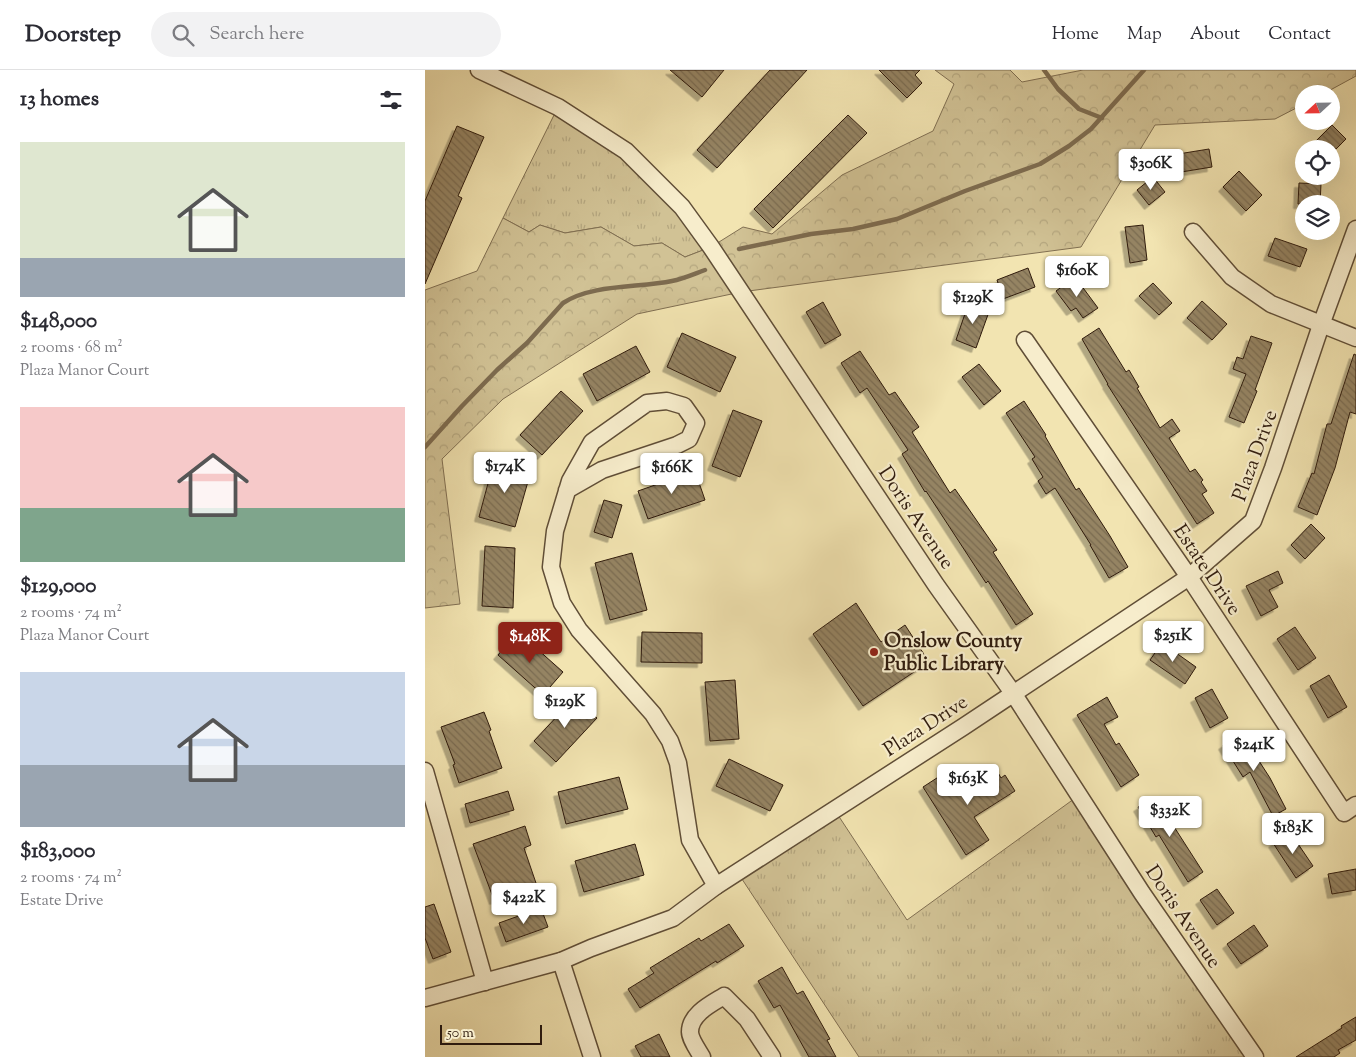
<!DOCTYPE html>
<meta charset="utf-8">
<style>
:root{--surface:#fff;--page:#f2f2f3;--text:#2b2b33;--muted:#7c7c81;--line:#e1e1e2;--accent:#8f2418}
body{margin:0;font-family:"Sorts Mill Goudy",serif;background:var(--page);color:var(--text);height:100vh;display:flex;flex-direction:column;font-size:19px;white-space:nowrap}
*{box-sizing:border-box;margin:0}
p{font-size:16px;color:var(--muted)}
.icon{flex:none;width:28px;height:28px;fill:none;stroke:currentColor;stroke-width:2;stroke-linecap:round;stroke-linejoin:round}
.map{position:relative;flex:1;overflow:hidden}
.drawer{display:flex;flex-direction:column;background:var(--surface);width:425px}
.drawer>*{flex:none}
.needle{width:32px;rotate:248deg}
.buttons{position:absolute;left:870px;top:15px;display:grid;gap:10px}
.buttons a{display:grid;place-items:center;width:45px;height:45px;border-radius:50%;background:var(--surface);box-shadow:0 5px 20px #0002;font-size:25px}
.scale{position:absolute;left:15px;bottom:12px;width:102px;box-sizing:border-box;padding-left:5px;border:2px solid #301c0e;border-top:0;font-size:14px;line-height:18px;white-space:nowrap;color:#301c0e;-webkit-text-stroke:4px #f7edcc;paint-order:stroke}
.price{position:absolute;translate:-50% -42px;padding:0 11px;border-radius:5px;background:#fff;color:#222;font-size:16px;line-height:32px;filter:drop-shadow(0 1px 2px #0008)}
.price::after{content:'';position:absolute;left:50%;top:30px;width:15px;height:11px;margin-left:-8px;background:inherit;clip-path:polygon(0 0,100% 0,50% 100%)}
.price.on{background:var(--accent);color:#fff}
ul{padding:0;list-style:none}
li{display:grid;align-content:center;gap:10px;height:265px;padding:0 20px}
li span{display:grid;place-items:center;height:155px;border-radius:0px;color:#555}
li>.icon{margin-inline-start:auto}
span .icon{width:90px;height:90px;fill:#fffc;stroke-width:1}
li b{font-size:21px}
h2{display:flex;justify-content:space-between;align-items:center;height:60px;padding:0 20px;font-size:21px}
header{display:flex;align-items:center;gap:30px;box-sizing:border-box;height:70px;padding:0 25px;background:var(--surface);border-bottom:1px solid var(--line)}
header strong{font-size:24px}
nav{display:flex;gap:28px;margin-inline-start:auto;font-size:18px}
.search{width:350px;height:45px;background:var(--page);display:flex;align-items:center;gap:12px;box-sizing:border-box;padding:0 18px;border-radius:28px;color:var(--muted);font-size:19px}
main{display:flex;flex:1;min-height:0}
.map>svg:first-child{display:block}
</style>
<header>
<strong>Doorstep</strong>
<div class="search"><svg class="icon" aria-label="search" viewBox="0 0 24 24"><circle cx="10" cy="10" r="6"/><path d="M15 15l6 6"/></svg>Search here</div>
<nav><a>Home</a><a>Map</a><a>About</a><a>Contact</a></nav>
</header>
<main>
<section class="drawer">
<h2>13 homes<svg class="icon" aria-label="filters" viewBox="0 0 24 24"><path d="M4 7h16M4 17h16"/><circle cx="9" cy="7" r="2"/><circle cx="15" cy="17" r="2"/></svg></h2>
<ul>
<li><span style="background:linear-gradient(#dfe7d0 75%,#9aa5b1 0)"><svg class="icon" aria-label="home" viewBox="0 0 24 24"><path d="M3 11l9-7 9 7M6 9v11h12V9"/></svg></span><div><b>$148,000</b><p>2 rooms · 68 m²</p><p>Plaza Manor Court</p></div></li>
<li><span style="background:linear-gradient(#f6c9c9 65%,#7fa58c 0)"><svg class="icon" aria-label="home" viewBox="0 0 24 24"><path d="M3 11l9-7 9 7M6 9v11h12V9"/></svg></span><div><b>$129,000</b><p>2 rooms · 74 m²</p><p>Plaza Manor Court</p></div></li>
<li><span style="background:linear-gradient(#c9d6e8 60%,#9aa5b1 0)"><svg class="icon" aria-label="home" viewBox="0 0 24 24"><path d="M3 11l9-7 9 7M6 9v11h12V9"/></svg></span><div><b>$183,000</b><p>2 rooms · 74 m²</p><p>Estate Drive</p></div></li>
</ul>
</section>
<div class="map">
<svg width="931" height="987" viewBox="0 0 931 987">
<defs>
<pattern id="grass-tufts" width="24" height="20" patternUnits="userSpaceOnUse" patternTransform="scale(1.25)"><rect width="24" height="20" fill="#d1c295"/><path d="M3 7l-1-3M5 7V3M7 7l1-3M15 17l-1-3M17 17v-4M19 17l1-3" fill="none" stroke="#b4a67f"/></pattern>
<pattern id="forest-crowns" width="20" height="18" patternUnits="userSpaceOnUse" patternTransform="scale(1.25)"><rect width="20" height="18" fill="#d1c295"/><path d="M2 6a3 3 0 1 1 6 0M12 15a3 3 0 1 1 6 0" fill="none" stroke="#b4a67f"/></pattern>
<pattern id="building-back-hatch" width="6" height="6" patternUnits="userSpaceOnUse" patternTransform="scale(1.25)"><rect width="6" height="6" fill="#958463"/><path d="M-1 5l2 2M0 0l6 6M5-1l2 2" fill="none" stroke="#7a6b50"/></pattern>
<filter id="shadow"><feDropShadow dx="-4.5" dy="4.5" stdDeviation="0" flood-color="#0004"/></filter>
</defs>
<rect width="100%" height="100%" fill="#f2e4b1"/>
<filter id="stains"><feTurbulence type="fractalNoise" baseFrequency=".004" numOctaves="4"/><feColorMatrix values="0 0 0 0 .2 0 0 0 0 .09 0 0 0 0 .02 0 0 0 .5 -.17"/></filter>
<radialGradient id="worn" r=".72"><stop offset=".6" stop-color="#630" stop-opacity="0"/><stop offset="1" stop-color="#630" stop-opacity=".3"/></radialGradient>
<g fill="url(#grass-tufts)" stroke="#806f52">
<polygon points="133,37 201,81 286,177 260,187 237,173 209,176 176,157 140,163 115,155 104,162 78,148"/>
<polygon points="653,726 824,987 434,987 313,803 409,739 482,850"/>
</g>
<polygon fill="url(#forest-crowns)" stroke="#806f52" points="510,0 585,0 597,12 658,0 931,0 931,6 898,24 879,24 879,34 850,49 730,55 656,177 316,222 212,244 78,329 17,389 35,534 0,538 0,220 52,201 78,148 104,162 115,155 140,163 176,157 209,176 237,173 260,187 286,177 318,157 347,164 417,105 508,61 529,14"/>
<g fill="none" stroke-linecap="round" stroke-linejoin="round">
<g stroke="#7d6b4f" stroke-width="4.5">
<polyline points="619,0 633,19 654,39 677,48"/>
<polyline points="314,179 386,164 428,159 472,149 540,121 615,94 644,76 666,59 719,0"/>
<path d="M0,377l37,-41 35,-36 30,-27 36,-40c29,-19 75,-15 109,-22 11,-2 22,-7 33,-11"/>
</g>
</g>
<g fill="url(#building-back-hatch)" stroke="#301c0e" filter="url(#shadow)">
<polygon points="245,0 299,0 277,27"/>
<polygon points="345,0 382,0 292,98 272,80"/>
<polygon points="454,0 495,0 490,5 497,13 482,28"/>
<polygon points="423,45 442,63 348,158 329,139"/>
<polygon points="907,55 921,69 911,79 883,79"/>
<polygon points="32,56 59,67 33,126 37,128 0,214 0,131"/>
<polygon points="784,79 787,97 750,103 747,85"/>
<polygon points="814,101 837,125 821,141 798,117"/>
<polygon points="728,107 740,122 724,135 712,120"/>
<polygon points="874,113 896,114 895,134 873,134"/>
<polygon points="718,155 722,190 705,193 700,157"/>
<polygon points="850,168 882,179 875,197 843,186"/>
<polygon points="603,198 610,217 578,229 572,210"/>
<polygon points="650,207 673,238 658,248 651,238 646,241 631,221"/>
<polygon points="728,213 747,233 734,245 714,226"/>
<polygon points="777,231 802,254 787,270 762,248"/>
<polygon points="398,232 416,265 400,274 381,242"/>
<polygon points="544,232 565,239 551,278 531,270"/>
<polygon points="674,258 701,302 704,300 714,317 712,318 735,358 747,349 755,361 744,368 765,402 770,399 778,410 776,412 782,421 777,424 789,443 772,454 682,314 683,314 657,269"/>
<polygon points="257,263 311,287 295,322 242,297"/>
<polygon points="826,266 847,273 830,320 832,321 819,353 804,347 821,304 808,299 812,287 818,289"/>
<polygon points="211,276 225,302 172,331 158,304"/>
<polygon points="435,281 464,325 470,322 494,357 487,362 525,423 530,419 572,480 568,482 608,544 591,555 563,511 561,513 501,421 500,422 477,384 483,380 442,318 435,323 416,293"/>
<polygon points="929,284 931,285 931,344 925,342 910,398 892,445 873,437 887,403 889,404 902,354 906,354"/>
<polygon points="554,294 576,321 559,335 537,307"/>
<polygon points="136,321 158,341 117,385 95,365"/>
<polygon points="599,331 621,365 620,366 651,420 654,418 685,466 703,497 684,508 665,475 666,475 630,418 621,424 613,411 618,407 607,389 610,387 581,343"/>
<polygon points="308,340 337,351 315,407 287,396"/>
<polygon points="69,391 106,401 90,457 54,447"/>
<polygon points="270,401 280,430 223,449 213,421"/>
<polygon points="179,430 197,435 187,468 169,462"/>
<polygon points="886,454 900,468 880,489 866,475"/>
<polygon points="60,476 90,478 88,538 57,536"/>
<polygon points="207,483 222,540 185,550 170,493"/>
<polygon points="853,501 858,513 844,520 853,537 836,546 821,516"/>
<polygon points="431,533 456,572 480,555 504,592 438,636 388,564"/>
<polygon points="870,557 891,588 873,600 852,569"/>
<polygon points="93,562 138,602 118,625 73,585"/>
<polygon points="217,562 277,563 277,593 216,592"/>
<polygon points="737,573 771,597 760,614 725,590"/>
<polygon points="904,605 922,637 903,648 885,616"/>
<polygon points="310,610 314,669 285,671 280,612"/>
<polygon points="787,619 803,648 785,658 770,628"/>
<polygon points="150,627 172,648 131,692 109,671"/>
<polygon points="682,627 693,647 679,654 691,675 694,673 714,705 696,717 652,645"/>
<polygon points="59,642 66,660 64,661 77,698 34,713 28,695 30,694 16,657"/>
<polygon points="816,663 845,708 861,739 848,746 825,702 818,707 798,675"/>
<polygon points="304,689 358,715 345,741 291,716"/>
<polygon points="571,699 576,708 580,705 590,721 549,747 564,770 541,785 498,717 518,704 531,724"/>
<polygon points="194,707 203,739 141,754 133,722"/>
<polygon points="83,721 89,740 45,753 40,734"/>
<polygon points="730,727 778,802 763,812 734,765 731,767 713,737"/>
<polygon points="100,756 106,775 99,778 112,816 69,830 48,774"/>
<polygon points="865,762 888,796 871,808 848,773"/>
<polygon points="210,774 219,805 159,822 150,791"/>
<polygon points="931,799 931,820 907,824 903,804"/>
<polygon points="792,819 809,843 792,855 775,830"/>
<polygon points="9,834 26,882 8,889 0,868 0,837"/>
<polygon points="116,838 123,857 81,872 74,853"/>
<polygon points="304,854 319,876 292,893 291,891 215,938 203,919 229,903 225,898 274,868 276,871"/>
<polygon points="829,855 843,876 816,894 802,874"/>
<polygon points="357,897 372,924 378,921 405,969 402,970 411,987 384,987 355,935 349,938 333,911"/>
<polygon points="931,947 931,970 913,980 915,983 909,987 871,987 917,958 916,956"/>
<polygon points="234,964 245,987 216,987 210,976"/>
</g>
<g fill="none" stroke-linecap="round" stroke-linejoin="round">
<defs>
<g id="minor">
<polyline points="54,0 133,37 201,81 257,137 286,177 511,515 588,623 717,823 830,987"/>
<polyline points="768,162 807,207 846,234 931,268"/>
<polyline points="600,270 764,507 919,743 931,735"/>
<polyline points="142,420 177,400 252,375 264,369 271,353 259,336 242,331 222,333 167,372 145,411 130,461 126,497 137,533 154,560 228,644 245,671 253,693 265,770 291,816"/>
<polyline points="0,701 60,912"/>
<polyline points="136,891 167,987"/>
<polyline points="0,928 136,891 166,878 248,848 291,816 538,657 764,507 828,451 848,398 896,255 931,159"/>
<path d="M277,987c-4,-7 -12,-18 -12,-25 0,-18 21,-28 34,-36l23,23 25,38"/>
</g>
</defs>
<use href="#minor" stroke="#604e37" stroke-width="19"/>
<use href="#minor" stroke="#f7edcc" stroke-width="16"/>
</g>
<circle fill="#8f2418" stroke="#f7edcc" stroke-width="2" cx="449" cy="582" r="5"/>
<g text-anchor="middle" stroke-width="4.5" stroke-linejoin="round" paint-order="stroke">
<g font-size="20" fill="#301c0e" stroke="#f7edcc">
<text transform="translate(829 385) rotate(-70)" y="7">Plaza Drive</text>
<text transform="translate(492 447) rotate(56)" y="7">Doris Avenue</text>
<text transform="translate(783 499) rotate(56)" y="7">Estate Drive</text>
<text transform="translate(500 655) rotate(-33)" y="7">Plaza Drive</text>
<text transform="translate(759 846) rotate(56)" y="7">Doris Avenue</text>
</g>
<g font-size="20" font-weight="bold" fill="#301c0e" stroke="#f7edcc" text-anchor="start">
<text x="459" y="577">Onslow County<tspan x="459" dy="23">Public Library</tspan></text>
</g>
</g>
<rect width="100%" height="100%" filter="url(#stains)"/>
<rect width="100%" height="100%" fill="url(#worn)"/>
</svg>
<div class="buttons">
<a><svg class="needle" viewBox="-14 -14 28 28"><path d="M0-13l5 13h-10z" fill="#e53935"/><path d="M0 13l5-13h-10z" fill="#7c7c81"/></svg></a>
<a><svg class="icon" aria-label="locate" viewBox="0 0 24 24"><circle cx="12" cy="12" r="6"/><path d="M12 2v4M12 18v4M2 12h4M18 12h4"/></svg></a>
<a><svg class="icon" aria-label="layers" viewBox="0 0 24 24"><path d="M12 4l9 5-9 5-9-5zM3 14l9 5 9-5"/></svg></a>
</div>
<div class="scale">50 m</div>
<b class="price" style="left:726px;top:121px">$306K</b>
<b class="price" style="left:652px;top:228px">$160K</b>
<b class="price" style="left:548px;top:255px">$129K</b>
<b class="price" style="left:80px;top:424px">$174K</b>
<b class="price" style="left:247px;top:425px">$166K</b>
<b class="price" style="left:748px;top:593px">$251K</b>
<b class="price on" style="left:105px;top:594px">$148K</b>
<b class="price" style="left:140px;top:659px">$129K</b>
<b class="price" style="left:829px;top:702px">$241K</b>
<b class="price" style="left:543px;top:736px">$163K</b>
<b class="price" style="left:745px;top:768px">$332K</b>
<b class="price" style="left:868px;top:785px">$183K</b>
<b class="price" style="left:99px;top:855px">$422K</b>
</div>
</main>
